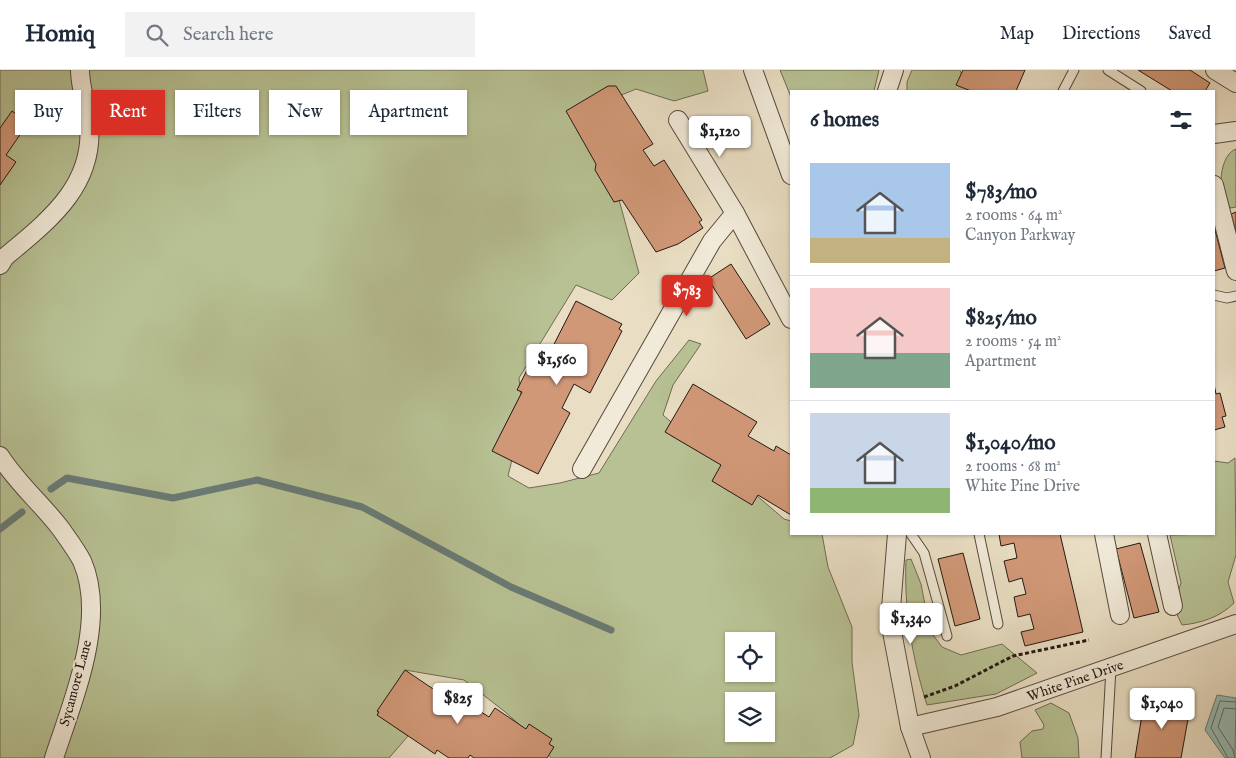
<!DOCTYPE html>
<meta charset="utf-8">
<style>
:root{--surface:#fff;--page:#f2f2f3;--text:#1f2937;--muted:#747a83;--line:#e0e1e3;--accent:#d93025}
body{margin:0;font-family:"IM FELL English",serif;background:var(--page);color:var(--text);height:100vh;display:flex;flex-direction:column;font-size:19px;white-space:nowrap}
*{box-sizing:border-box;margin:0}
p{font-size:16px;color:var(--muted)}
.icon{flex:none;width:28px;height:28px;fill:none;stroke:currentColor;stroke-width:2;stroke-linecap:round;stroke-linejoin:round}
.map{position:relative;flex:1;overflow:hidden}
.panel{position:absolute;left:790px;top:20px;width:425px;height:445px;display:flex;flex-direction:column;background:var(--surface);border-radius:0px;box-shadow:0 1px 4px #0004}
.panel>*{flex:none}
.banner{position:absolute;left:15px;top:20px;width:475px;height:45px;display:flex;gap:10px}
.tools{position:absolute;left:725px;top:562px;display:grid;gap:10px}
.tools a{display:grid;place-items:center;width:50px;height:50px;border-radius:0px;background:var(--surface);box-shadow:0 1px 4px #0004;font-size:25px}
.price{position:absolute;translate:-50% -42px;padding:0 11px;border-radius:5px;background:#fff;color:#222;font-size:16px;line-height:32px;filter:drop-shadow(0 1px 2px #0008)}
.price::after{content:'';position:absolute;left:50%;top:30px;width:15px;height:11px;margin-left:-8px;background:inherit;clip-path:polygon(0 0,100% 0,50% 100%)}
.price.current{background:var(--accent);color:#fff}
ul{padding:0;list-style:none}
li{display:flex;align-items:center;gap:15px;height:125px;padding:0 20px}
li+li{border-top:1px solid var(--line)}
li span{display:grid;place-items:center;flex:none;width:140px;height:100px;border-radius:0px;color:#555}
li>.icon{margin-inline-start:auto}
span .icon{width:60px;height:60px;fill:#fffc;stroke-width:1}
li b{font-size:21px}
h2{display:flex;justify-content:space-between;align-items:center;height:60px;padding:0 20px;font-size:21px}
.pill{padding:0 18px;border-radius:0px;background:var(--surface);box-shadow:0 1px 4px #0004;font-size:18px;line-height:45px}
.pill.current{background:var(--accent);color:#fff}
header{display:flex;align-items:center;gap:30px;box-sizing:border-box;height:70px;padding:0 25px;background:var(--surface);border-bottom:1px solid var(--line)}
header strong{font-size:24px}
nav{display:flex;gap:28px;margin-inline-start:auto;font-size:18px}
.search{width:350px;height:45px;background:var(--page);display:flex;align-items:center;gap:12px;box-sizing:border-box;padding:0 18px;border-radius:0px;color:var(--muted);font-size:19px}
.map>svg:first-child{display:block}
</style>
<header>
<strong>Homiq</strong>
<div class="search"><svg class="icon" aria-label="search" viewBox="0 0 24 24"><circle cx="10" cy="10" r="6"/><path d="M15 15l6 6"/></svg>Search here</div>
<nav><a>Map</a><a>Directions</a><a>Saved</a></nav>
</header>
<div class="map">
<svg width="1236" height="688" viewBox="0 0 1236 688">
<rect width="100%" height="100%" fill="#e9dec3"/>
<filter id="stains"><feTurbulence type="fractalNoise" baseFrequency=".004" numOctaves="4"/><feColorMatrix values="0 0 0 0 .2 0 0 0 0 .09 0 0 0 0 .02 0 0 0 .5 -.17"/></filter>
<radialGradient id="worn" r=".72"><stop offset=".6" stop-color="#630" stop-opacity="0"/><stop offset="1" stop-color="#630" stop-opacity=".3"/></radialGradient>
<g fill="#b7c193" stroke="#6e6c53" fill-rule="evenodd">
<path d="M0,0h703l5,21 -34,10 -38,-12 -34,14 16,93 21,77 -27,27 -36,-15 -57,93 4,37 -15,61 21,12 31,-5 39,-10 57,-92 33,-41 12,4 -28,41 -10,30 121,104 7,2v13h31l6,33 24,60v35l7,53 -6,30 -23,13h-279l-13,-17 -34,-30 -40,-31 -59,-10 -27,41v4l30,21 -19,22h-389zM734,571h32v33h-32zM734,631h32v33h-32z"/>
<polygon points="780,0 879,0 874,21 791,21 791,27"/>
<polygon points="912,0 960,0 965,13 975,21 907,21 907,12"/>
<path d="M1236,79v58l-6,1c-2,-4 -6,-10 -8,-15 -3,-13 0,-39 14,-44z"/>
<path d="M1235,388l1,97 -8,27 6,21c-14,14 -32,20 -52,22l-9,-19 8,-23 -11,-48 44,-1v-73l14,2z"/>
<path d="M911,489l10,25 9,47 12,16 19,8 41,-11 35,29 -41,21 -69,11c-15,-47 -23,-96 -21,-145z"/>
<polygon points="1051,633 1069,643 1078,668 1079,688 1022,688 1020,672 1032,661 1043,659 1044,655 1035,640"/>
</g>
<polygon fill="#97bcb6" stroke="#697a75" points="1217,625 1236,628 1235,688 1225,688 1205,660"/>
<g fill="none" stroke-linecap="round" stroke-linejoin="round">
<g stroke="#5e6a64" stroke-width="1">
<polyline points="1228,688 1211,658 1220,631 1236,632"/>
<polyline points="1235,688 1233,680 1218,657 1224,638 1236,639"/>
</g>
<g stroke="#697a75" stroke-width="7">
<polyline points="51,419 67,408 173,428 257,410 362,437 511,517 611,560"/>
<polyline points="0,459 22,442"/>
</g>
</g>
<g fill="#d19877" stroke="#251813">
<polygon points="963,0 1025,0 1016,21 971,21 956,15"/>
<polygon points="1138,0 1190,0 1210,13 1205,21 1172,21"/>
<polygon points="608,16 616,16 653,74 643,80 654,96 664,90 702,150 699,152 703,158 678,174 656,182 622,130 614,132 595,100 596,94 566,41"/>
<polygon points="12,41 28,53 6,85 16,92 0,115 0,58"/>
<polygon points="1236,142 1236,162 1231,144"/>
<polygon points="1214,156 1225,198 1214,201"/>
<polygon points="731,194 770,254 746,269 708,209"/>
<polygon points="576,231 622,254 619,259 622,261 590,323 574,314 562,338 570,343 538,404 492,381 522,322 517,320 534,286 545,292"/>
<polygon points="693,314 757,352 748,366 774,381 776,376 791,385 791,445 758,425 752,435 712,411 721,395 665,362"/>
<polygon points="1214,314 1216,324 1220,323 1226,346 1222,347 1225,357 1214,360"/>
<polygon points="999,464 1060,464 1083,562 1025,576 1021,562 1034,559 1030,544 1018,547 1014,527 1026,524 1022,508 1009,512 1004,491 1017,488 1014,473 1001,476"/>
<polygon points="1140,473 1159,542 1134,548 1116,479"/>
<polygon points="963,483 980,549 955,556 938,489"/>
<polygon points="405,600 457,635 458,632 465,636 467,633 489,647 495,638 526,659 529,654 552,669 549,674 554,677 547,688 474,688 470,685 468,688 449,688 437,680 435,684 377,645 379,642 377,641"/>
<polygon points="1145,626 1175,632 1174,636 1187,638 1186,648 1188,649 1181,688 1135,688"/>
</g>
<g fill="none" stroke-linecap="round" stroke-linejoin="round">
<defs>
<g id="lane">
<polyline points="1108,0 1141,21"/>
<polyline points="1063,21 1074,0"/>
<polyline points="1214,225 1227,228 1236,226"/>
<polyline points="911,464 924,483 947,566"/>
<polyline points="979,464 998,554"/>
<polyline points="1106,688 1111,598"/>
</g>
<g id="street">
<polyline points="753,0 791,105"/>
<polyline points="1215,0 1236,13"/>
<polyline points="887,21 894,0"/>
<polyline points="678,50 735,143"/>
<polyline points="1214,64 1236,61"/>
<polyline points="1214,115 1236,201"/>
<path d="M0,195l5,-8c43,-36 90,-71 84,-134 -2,-18 -9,-35 -9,-53"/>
<path d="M0,386c17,27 42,48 61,73 7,10 16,22 21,32 26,59 -10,141 -28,197"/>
<polyline points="582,399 712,171 735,143 791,249"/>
<polyline points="897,464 890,551 910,657 921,688"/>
<polyline points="1104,464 1120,545"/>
<polyline points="1157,464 1173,536"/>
<polyline points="910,657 997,637 1236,554"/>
</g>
</defs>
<use href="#lane" stroke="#564a3f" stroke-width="11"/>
<use href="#street" stroke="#564a3f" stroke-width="20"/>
<polyline stroke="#251813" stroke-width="3" stroke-dasharray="4 2.5" stroke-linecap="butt" points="924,627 955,616 1013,586 1089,570"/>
<use href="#lane" stroke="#f1ead8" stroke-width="9"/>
<use href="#street" stroke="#f1ead8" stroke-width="18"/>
</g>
<g text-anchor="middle" stroke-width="4.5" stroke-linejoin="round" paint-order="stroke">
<g font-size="14" fill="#251813" stroke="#f1ead8">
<text transform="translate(1075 610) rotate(-19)" y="5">White Pine Drive</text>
<text transform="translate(75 613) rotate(-75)" y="5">Sycamore Lane</text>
</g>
</g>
<rect width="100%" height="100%" filter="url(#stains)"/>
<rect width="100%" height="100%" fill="url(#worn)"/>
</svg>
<div class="tools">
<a><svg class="icon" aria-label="locate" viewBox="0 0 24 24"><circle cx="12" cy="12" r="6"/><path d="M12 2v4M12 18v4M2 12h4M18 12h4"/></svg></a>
<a><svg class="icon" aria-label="layers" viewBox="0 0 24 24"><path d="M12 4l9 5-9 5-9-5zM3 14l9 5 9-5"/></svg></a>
</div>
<b class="price" style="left:720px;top:88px">$1,120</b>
<b class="price current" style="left:687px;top:247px">$783</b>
<b class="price" style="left:557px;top:316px">$1,560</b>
<b class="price" style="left:911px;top:575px">$1,340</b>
<b class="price" style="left:458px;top:655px">$825</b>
<b class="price" style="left:1162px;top:660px">$1,040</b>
<div class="banner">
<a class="pill">Buy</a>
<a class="pill current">Rent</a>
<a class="pill">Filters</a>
<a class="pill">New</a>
<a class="pill">Apartment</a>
</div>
<section class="panel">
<h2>6 homes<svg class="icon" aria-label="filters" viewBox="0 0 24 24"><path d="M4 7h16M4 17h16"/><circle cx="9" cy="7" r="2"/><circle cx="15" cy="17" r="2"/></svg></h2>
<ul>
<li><span style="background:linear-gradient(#a9c7e8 75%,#c2b280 0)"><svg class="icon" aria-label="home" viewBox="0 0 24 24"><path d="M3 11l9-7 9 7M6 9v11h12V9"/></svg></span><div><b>$783/mo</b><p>2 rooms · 64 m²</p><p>Canyon Parkway</p></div></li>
<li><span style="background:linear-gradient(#f6c9c9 65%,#7fa58c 0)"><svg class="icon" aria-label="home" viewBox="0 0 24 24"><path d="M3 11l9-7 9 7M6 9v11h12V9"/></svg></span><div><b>$825/mo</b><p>2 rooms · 54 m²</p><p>Apartment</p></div></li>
<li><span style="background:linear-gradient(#c9d6e8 75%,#8fb573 0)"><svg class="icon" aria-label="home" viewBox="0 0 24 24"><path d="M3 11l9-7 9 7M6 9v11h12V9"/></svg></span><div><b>$1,040/mo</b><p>2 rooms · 68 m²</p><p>White Pine Drive</p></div></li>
</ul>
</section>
</div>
